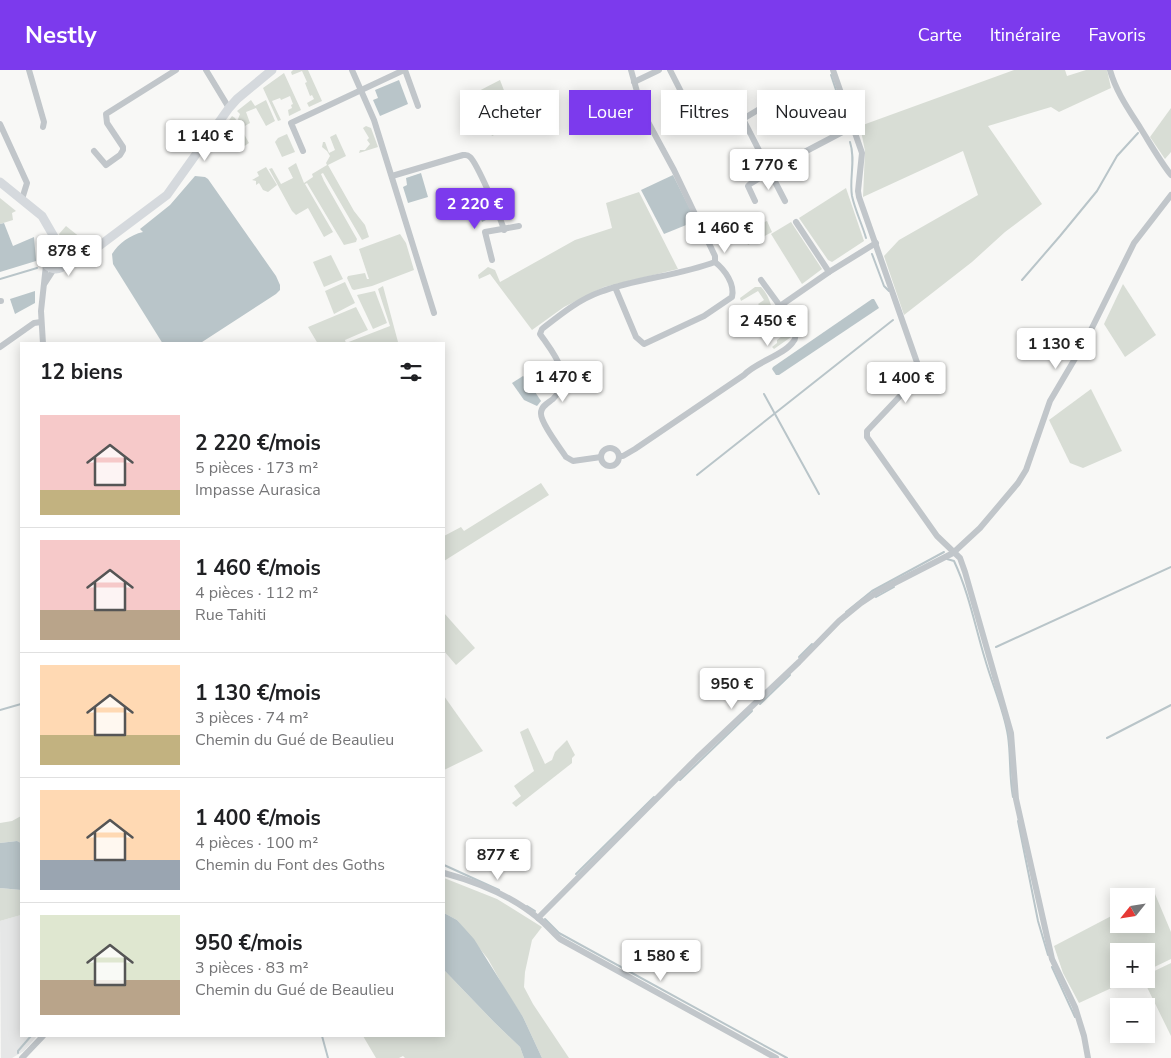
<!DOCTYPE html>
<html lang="fr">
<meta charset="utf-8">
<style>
:root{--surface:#fff;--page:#f6f6f6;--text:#202124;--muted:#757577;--line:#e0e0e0;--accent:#7c3aed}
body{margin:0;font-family:"Nunito Sans",sans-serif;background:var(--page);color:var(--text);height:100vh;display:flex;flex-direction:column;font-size:19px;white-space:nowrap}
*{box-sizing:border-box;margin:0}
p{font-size:16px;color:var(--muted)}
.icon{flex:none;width:28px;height:28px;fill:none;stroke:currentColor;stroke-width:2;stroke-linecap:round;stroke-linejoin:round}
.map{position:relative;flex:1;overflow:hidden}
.sheet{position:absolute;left:20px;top:272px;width:425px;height:695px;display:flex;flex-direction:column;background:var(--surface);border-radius:0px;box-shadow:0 2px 12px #0003}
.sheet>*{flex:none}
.hud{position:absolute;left:460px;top:20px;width:475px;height:45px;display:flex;gap:10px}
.needle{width:32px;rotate:240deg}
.tools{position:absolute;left:1110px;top:818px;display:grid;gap:10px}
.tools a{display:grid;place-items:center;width:45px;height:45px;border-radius:0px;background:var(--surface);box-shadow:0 2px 12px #0003;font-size:25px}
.price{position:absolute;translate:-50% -42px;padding:0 11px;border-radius:5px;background:#fff;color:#222;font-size:16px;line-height:32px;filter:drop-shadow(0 1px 2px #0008)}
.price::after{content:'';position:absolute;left:50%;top:30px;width:15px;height:11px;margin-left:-8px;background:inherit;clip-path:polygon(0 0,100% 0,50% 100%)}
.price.on{background:var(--accent);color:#fff}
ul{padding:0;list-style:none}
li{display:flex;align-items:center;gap:15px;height:125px;padding:0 20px}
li+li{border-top:1px solid var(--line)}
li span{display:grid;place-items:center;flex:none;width:140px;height:100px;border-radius:0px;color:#555}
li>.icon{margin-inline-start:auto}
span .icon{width:60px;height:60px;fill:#fffc;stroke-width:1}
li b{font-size:21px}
h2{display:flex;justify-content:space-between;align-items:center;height:60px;padding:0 20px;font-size:21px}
.pill{padding:0 18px;border-radius:0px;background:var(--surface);box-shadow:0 2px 12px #0003;font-size:18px;line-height:45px}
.pill.on{background:var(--accent);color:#fff}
header{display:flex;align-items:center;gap:30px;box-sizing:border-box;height:70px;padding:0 25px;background:var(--accent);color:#fff}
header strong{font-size:24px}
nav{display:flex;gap:28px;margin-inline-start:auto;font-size:18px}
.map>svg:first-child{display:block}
</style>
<header>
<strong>Nestly</strong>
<nav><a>Carte</a><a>Itinéraire</a><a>Favoris</a></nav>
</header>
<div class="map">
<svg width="1171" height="988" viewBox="0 0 1171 988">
<rect width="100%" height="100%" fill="#f8f8f6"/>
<polygon fill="#e6e7e7" points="21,845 21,966 37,966 24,981 12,988 1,988 0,851"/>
<g fill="#d8ddd5">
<polygon points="293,0 308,0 322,31 309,37 307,33 314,29 312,25 310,26 305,13 307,12 302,1 292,5 291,2"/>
<polygon points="1014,0 1065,0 1067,6 1086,0 1107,0 1111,18 1059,42 1051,37 988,56 1042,134 1005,162 972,192 904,245 884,186 899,170 978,125 963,81 863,127 865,81 860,56"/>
<polygon points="284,3 301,40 289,46 288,40 292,38 291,35 293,34 290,26 281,30 280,28 272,31 281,50 278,51 263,18"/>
<polygon points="500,10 517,54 492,66 471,25"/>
<polygon points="251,30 255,36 266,30 275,51 266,56 256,38 246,42 250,53 243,57 238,49 240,44 237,41"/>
<polygon points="1171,38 1171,82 1165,89 1150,67"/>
<polygon points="232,46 235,48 249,73 243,77 236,75 233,70 232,62 220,63"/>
<polygon points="366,56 371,58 378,77 359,83 360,80 365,80 370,74 367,70 369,68 363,58"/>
<polygon points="287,64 295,82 282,87 275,72 278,68"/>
<polygon points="336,64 346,86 328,95 354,141 365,155 369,167 362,170 323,103 321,104 324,111 357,169 356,172 344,175 307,113 305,114 333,162 324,167 308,138 296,145 292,141 269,99 272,98 281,114 293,108 288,98 296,93 304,113 313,107 312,104 327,95 326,93 330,86 327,81 322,77 323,72 325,72 329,83 335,80 330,67"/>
<polygon points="266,97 277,115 268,122 263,120 259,113 256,115 256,111 252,110 259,106 257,102"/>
<polygon points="846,118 864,171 832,192 828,190 799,148"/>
<polygon points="639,122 678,199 604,217 564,237 532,260 490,204 479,209 478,205 488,197 495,200 500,212 575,170 612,158 606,133"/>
<polygon points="0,128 16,141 12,143 13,150 0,154"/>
<polygon points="767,151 772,162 748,175 742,161 746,158 749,165 753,168 762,165 764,162 759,154"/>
<polygon points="791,152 822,199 802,214 771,164"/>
<path d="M66,156l25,20c-12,3 -28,1 -32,-12z"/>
<polygon points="400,164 406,173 414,200 372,216 354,220 352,219 347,208 348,206 365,203 367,209 369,209 359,179"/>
<polygon points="331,185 343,209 324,217 313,192"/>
<polygon points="345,212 355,233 334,244 325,221"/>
<polygon points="1123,214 1156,265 1125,287 1104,254"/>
<polygon points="383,216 398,272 388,274 318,274 308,257 356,237 368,260 345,270 346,273 390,256 378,219"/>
<path d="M755,217h6c4,4 8,11 10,18l-5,3h-4l-4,-4 6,-4 -6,-9 -17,10 -1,-3z"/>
<polygon points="375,221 387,253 373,259 357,225"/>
<polygon points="782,249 790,261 791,267 774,279 772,277 777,273 777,270 786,263 783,259 779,261 777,259 771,262 766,256 759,260 762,264 759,266 752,257 762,251 767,250 771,256"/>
<polygon points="1091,319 1122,381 1083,398 1070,393 1049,350"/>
<polygon points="541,413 549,425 444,491 444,466 461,457 464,461"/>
<polygon points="444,543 475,578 456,595 444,581"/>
<polygon points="444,626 483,681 444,700"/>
<polygon points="528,658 545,694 552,690 555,682 567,670 575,685 572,688 572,693 516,737 512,733 521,726 514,716 534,701 520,662"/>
<polygon points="21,746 21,773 17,771 0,773 0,753 12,751"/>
<polygon points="444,808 497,829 542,857 532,870 525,902 524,917 533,934 569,988 542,988 523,947 507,923 488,889 457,850 444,843"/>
<polygon points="0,818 21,820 21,845 0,851"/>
<polygon points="1155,824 1171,862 1171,889 1146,901 1146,881 1119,881 1119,909 1131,909 1079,933 1063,903 1054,876 1119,842 1119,854 1146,854 1146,828"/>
<polygon points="1171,893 1171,966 1143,909 1146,909 1146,905"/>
<polygon points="444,900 494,952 520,977 524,988 405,988 403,986 399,988 376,988 363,966 444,966"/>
</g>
<g fill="#b9c5c9">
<polygon points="399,10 408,34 380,46 373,30 378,28 375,20"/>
<polygon points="421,103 428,127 408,133 403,117 407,115 406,108"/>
<polygon points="673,105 696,151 664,164 641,120"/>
<path d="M195,106l10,1 3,2 68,97 4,9v5l-4,4 -77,50h-36l-50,-80 -1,-10c7,-11 18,-19 31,-22l-3,-3 30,-24z"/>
<polygon points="484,133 490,148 482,152 476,136"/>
<polygon points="4,153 13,176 34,167 36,191 0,202 0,154"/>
<polygon points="35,221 35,233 15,244 10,229"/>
<polygon points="872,229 874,229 879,238 779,305 776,305 772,299 773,297"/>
<polygon points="523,306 526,308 541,331 537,336 524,330 512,313"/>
<polygon points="17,771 21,773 21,820 0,818 0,773"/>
<polygon points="444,843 457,850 474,869 523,947 542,988 524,988 520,977 494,952 444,900"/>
</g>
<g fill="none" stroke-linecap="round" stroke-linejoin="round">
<g stroke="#b9c5c9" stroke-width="2">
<polyline points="831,5 836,20"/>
<polyline points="839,30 844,42"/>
<path d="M850,72c6,18 -1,36 2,54 3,14 10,28 14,42"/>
<polyline points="872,184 884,216 889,221"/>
<polyline points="0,209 37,198"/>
<polyline points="1022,210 1060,166 1097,121 1117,86 1138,63"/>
<polyline points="764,324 819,424"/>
<polyline points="697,405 893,250"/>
<path d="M947,489l7,2c15,32 21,65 31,98 7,25 19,51 23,77 3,20 1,41 5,61"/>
<polyline points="876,527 894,517"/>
<polyline points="846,542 872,521 944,482"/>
<polyline points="996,577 1171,497"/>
<polyline points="799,587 812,574"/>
<polyline points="760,634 790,605"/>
<polyline points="0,640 21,634"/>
<polyline points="1107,668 1171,635"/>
<polyline points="680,710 752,641"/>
<polyline points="1018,751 1038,851 1048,885"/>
<polyline points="444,795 499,820"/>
<polyline points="576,804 654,727"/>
<polyline points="527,836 535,841"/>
<polyline points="545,849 559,863 787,988"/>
<polyline points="1052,897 1075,947"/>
<polyline points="322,966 328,988"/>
<polyline points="18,983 18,981 31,966"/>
</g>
<g stroke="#c1c6ca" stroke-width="6">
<polyline points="29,0 44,52 43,57"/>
<polyline points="206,0 229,38"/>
<polyline points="352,0 374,50 434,243"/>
<polyline points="405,0 418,36"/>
<polyline points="670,0 699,57 704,62 712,62 739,49 743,49 771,32 777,42"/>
<polyline points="833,0 862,83 858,121 859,127 920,301 918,307 867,361 867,367 937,466 960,488 965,502 1011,663 1016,729 1052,889 1075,937 1084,966 1088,988"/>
<path d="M1110,0c6,22 19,40 31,59 10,16 19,32 30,46"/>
<polyline points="634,12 659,0"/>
<polyline points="743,49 770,102 774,98 852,57"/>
<polyline points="0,54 27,113 22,129"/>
<polyline points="94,81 106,95 120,85 123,80 123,77 107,53 106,44 176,0"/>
<polyline points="303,81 291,53 404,0"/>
<path d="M392,106l71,-21c3,0 4,-1 7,2 7,6 31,62 34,73"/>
<polyline points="755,131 748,116 750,114 770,102 785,131"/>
<polyline points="796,152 829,202"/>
<polyline points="492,190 485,162 519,156"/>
<polyline points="761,210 780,236"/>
<polyline points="45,213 54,199"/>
<path d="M615,217l21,50 8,7 60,-28 28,-19c3,-13 -7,-27 -17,-35"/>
<polyline points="0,231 1,231"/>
<polyline points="43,274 41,241 46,195"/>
<polyline points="0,277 34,253 41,252"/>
<circle cx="610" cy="387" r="9"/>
<path d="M619,386h4l12,-7 109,-74c12,-13 40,-20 49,-33 3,-3 3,-8 1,-12 -2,-8 -10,-16 -14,-24l49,-34 47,-29"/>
<path d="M601,387l-28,4 -7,-4c-6,-9 -26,-35 -25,-44 0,-7 7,-10 12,-14 22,-22 0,-46 -13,-65l2,-5c18,-14 36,-29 58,-37 37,-14 78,-16 115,-30v-6l-41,-86 -26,-48 -7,-16 -10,-36"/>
<path d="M444,803c33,9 67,22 94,45 8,6 14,14 22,21l216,119"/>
<polyline points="538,848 697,688 799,592 839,551 861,533 879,521 953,483 980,458 1018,413 1026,400 1050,331 1086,270 1134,173 1171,125"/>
<polyline points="22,988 43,966"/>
</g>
<g stroke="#d5d9dd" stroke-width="9">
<polyline points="0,112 42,146 57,172"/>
<circle cx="56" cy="186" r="13"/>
<polyline points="68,190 95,179 167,125 229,38 237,29 272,0"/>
</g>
</g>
</svg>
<div class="tools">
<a><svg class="needle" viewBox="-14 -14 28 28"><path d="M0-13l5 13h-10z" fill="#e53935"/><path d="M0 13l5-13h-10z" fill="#757577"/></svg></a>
<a>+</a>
<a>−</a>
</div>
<b class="price" style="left:205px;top:92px">1 140 €</b>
<b class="price" style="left:769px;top:121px">1 770 €</b>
<b class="price on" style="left:475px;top:160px">2 220 €</b>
<b class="price" style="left:725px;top:184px">1 460 €</b>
<b class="price" style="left:69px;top:207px">878 €</b>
<b class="price" style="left:768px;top:277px">2 450 €</b>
<b class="price" style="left:1056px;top:300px">1 130 €</b>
<b class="price" style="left:563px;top:333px">1 470 €</b>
<b class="price" style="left:906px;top:334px">1 400 €</b>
<b class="price" style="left:732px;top:640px">950 €</b>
<b class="price" style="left:498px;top:811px">877 €</b>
<b class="price" style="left:661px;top:912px">1 580 €</b>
<div class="hud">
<a class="pill">Acheter</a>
<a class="pill on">Louer</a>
<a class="pill">Filtres</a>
<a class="pill">Nouveau</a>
</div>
<section class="sheet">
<h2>12 biens<svg class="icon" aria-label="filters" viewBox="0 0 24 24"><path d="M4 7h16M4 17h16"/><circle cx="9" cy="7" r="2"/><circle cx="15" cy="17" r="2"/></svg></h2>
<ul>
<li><span style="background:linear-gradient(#f6c9c9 75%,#c2b280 0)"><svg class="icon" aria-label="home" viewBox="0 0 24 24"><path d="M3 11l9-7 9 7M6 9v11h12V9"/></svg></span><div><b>2 220 €/mois</b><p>5 pièces · 173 m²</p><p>Impasse Aurasica</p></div></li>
<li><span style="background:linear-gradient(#f6c9c9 70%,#b9a48a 0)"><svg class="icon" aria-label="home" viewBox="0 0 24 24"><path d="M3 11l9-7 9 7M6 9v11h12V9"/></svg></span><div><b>1 460 €/mois</b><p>4 pièces · 112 m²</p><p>Rue Tahiti</p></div></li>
<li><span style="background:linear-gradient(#ffd9b3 70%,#c2b280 0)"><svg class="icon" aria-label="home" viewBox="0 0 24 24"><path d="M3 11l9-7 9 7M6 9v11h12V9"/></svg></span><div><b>1 130 €/mois</b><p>3 pièces · 74 m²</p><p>Chemin du Gué de Beaulieu</p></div></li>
<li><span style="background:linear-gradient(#ffd9b3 70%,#9aa5b1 0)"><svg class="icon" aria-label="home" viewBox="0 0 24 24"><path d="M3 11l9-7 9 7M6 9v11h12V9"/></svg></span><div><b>1 400 €/mois</b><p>4 pièces · 100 m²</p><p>Chemin du Font des Goths</p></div></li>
<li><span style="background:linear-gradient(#dfe7d0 65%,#b9a48a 0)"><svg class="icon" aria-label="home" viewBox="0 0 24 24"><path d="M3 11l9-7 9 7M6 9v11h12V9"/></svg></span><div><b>950 €/mois</b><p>3 pièces · 83 m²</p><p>Chemin du Gué de Beaulieu</p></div></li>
</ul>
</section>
</div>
